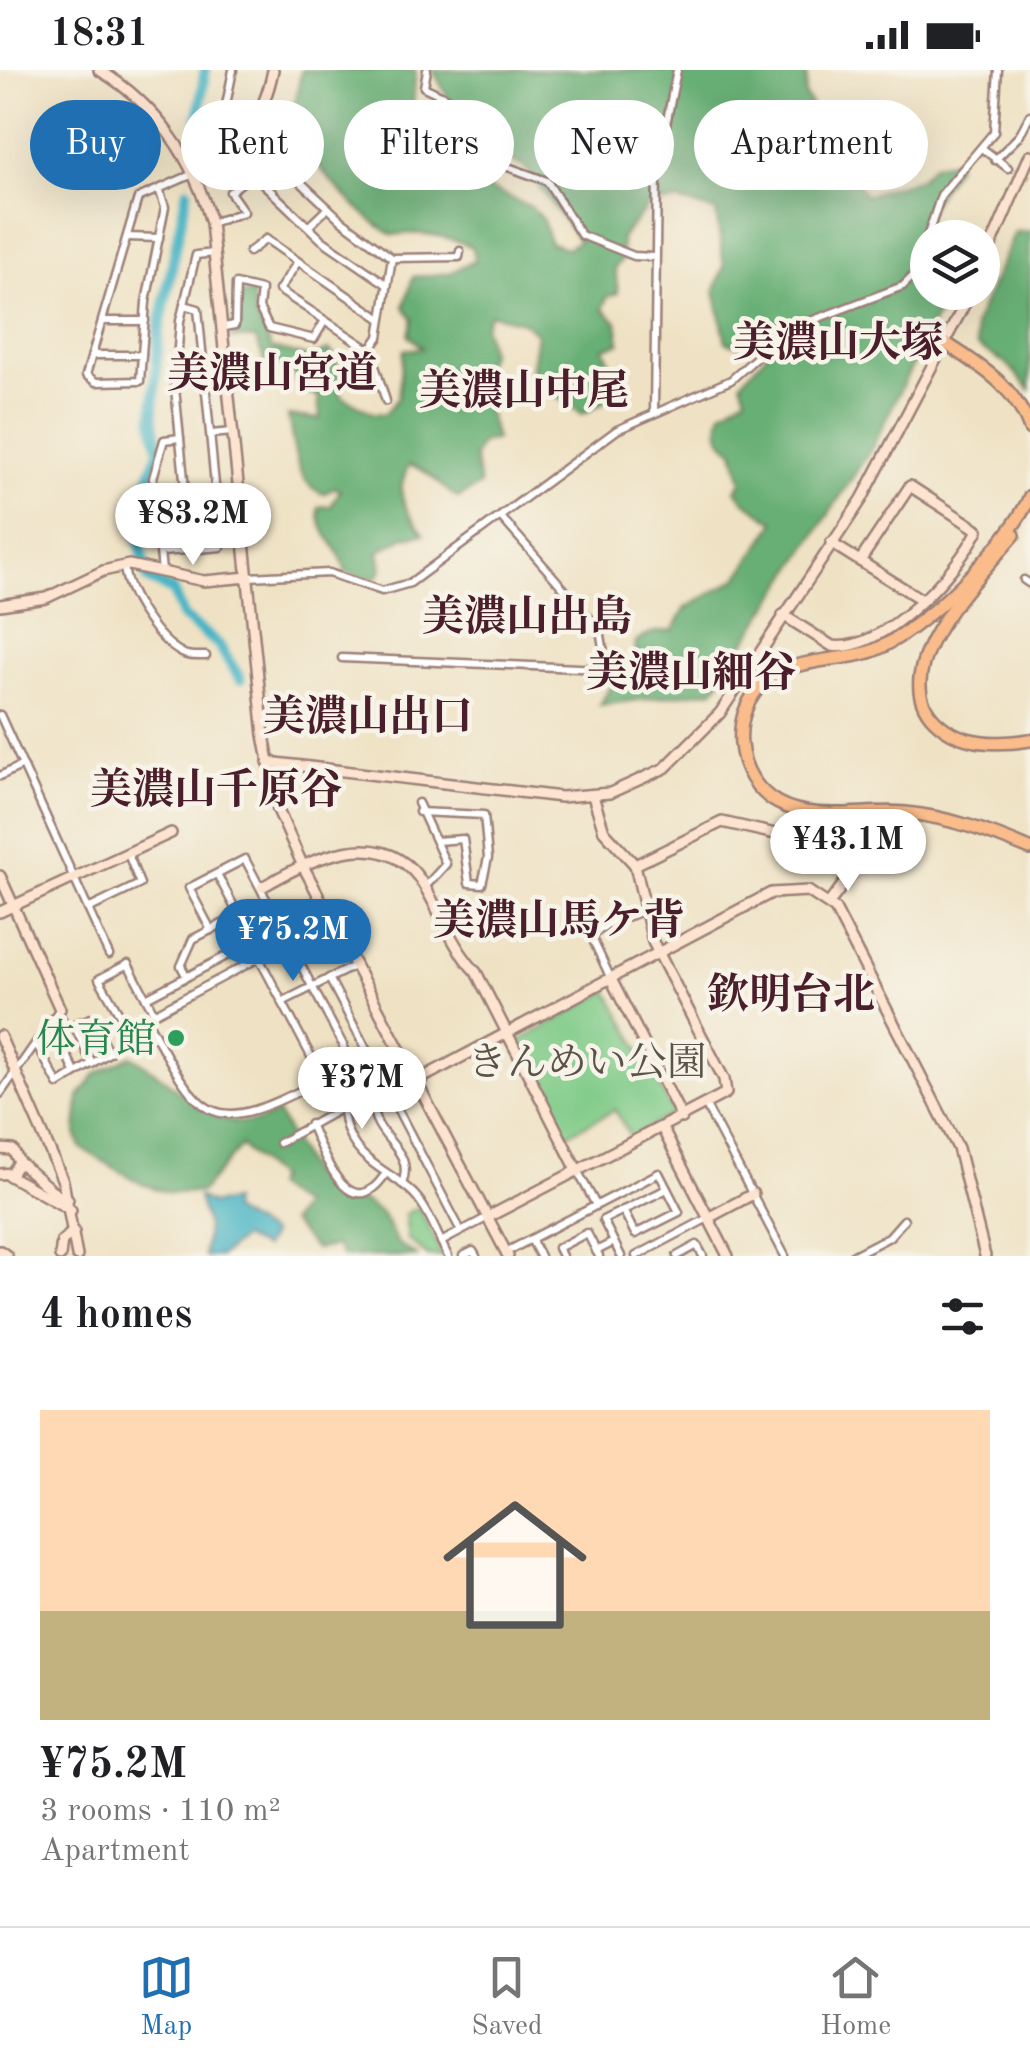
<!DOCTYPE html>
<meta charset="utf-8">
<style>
:root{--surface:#fff;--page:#f2f2f2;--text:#202124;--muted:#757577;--line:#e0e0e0;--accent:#1f6fb2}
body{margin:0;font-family:"Old Standard TT","Noto Serif JP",serif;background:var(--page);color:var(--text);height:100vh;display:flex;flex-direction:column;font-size:38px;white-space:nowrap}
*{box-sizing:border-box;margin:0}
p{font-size:32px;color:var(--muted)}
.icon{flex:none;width:55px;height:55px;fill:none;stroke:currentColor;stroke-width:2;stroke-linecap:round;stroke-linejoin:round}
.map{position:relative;height:1186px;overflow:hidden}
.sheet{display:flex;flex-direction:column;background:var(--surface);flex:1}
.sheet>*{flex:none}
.top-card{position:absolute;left:30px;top:30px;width:970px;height:90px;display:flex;gap:20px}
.buttons{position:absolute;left:910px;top:150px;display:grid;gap:20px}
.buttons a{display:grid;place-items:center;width:90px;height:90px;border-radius:50%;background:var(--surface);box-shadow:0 10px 40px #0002;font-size:50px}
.price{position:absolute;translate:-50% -85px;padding:0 22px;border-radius:35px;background:#fff;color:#222;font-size:32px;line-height:65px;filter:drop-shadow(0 2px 5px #0008)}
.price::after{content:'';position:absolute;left:50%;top:60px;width:30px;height:22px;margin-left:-15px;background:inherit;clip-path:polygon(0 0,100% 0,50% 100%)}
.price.selected{background:var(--accent);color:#fff}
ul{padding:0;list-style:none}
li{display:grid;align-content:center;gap:20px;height:530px;padding:0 40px}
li+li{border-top:2px solid var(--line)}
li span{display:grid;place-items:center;height:310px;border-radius:0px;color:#555}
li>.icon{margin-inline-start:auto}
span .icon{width:180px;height:180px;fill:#fffc;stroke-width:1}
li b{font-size:42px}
h2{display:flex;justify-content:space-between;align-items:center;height:120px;padding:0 40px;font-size:42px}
.tag{padding:0 35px;border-radius:45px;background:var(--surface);box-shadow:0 10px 40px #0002;font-size:35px;line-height:90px}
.tag.selected{background:var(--accent);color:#fff}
.status{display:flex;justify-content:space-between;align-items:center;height:70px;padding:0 50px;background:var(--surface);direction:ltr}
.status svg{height:28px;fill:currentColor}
.tab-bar{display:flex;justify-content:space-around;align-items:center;height:140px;border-top:2px solid var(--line);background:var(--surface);font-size:28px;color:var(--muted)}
.tab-bar a{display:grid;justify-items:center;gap:5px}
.tab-bar .selected{color:var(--accent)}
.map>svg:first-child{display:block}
</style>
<div class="status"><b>18:31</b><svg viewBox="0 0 49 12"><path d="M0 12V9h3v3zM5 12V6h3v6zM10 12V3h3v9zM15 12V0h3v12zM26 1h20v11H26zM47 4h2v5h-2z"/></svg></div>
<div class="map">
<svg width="1030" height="1186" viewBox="0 0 1030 1186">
<rect width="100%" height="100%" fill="#f7f3e8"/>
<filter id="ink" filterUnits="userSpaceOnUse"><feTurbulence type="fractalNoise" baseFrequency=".01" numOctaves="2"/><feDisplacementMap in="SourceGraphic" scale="20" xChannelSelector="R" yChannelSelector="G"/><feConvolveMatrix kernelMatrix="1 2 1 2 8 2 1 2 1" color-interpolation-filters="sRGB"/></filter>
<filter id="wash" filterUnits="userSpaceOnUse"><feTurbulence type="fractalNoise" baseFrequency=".0048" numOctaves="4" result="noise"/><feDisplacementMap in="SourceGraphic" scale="40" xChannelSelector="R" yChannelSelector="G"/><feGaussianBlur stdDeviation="2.25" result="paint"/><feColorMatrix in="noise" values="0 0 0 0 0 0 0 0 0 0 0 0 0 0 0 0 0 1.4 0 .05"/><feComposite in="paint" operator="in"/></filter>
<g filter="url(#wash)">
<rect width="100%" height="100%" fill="#efe2c4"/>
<g fill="#80cb88" stroke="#65755a" stroke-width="2.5">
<polygon points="208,40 240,50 231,64 204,54"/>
<polygon points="608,921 674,1043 631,1068 615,1040 566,1065 518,972"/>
<polygon points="419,1137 443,1186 428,1186 408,1169 405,1144"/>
</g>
<g fill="#68af74" stroke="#596750" stroke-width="2.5">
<path d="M301,0h115l-5,57 -16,2 -1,8 12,6 11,14 114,50 12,13 7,23 16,5 13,-7 -54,-74 -24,-11 -2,-25 -47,-26 -19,-35h369l5,7 -2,18 60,101 55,-18 13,-14 21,-3 3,3 -27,43 -19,63 16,10 1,12 18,4 -73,150 -159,244 -114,15 15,-27 19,-7 2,-29 15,-9 22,-3 13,-22 52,-30 37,-56 -31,-21 -8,-11 6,-8 -8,-32c-17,-11 -17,-19 -12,-38l24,-16 -5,-14 26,-29 -9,-11 -17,4 -15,-4 -11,-52 9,-24 -8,-55 -38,-10 -28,3 -29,34 1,21 -7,9 3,25 -11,4 -4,12 14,13 3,21 -16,5 20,52 -13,-2 -28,16 -53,-34 7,-47 -14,-11 -33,-8 -6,12 6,25 -11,31 17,57 -15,4 -7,13 6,29 -22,13c-19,-11 -29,-29 -49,-33 -16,30 -4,44 15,69l-19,3 -26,14 3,18 -6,10 -30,-6c-7,-32 -30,-40 -27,-66l12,-1 9,-15 -5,-4 -11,7c-30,-10 -30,-51 -36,-78l32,3 -2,-23 -17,-5 -11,-24 -24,-2 -10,-26 -26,-1 10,-11 -4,-32 16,-2 4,27 9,10 6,18 39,9 19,-7 7,7 5,39 32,17 12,1 13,-16 6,-48 18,-2 -13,-13 4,-16 -9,-12 9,-30 37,-4 25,-13 -3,-13c-23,-11 -53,-16 -79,-12 -28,-14 -97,-83 -99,-118 -1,-15 6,-31 7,-47z"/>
<polygon points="1030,161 1030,320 1007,294 977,276 974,255 1015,162"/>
<path d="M131,986c45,23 89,93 146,56l33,61 16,16 19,12h18l20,14 14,28 20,13h-76l-4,-10 -22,3 -25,-27 12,-16 -29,-19 4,-9 -36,-32 -40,46 -31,1 -28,-9 -61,-36 -5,-15 3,-36 16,-22z"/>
</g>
<polygon fill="#49b5c5" stroke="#4a6a78" stroke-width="2.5" points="198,1127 212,1134 232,1131 231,1141 271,1164 264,1178 242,1168 220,1186 204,1186 207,1157"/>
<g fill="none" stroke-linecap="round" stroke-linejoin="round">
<g stroke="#49b5c5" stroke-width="11">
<polyline points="195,73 205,0"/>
<polyline points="187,121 159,261 153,349 159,381 134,446 148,509 173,521 183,547 218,574 240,609"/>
</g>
</g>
</g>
<g filter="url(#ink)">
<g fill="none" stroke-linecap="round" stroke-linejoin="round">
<polyline stroke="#cebba5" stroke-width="6" stroke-dasharray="6 3" stroke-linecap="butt" points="1008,98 1030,108"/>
<defs>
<g id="street">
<polyline points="427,0 424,17 495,51 494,92 547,111 581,165 634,186 653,187"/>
<polyline points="983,79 1008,98"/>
<polyline points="274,87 341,150 392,188"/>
<polyline points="995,90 1019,66 1030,45"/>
<polyline points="253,104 322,170 386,214"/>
<polyline points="159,119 165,137 146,232 140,311 96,312 86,305 138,128 193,104"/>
<polyline points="211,153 244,142 230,122 274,87 292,66 225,40 233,0"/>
<polyline points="309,156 328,138"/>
<polyline points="127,167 159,168"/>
<polyline points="249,182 266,169 381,249"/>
<polyline points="297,193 279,220 370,280"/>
<polyline points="103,251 145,251"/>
<polyline points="224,257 235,255 236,214 261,220 259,238 269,258 314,269 324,252"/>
<polyline points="92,285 142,285"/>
<polyline points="386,331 370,280 379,267 392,188 459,187 460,181"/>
<polyline points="654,343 657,100 677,0"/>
<polyline points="211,364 233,362"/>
<polyline points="191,480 175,318 180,251 196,185 215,183"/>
<polyline points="162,482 221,477 198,239 184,235"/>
<path d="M124,496c2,27 33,74 58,87 6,4 16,3 24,3"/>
<polyline points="162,502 153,408 164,370 180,368"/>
<polyline points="249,507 329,503 382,521 410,513 617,360 731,310 787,260 903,216 915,204 941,125 994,62 998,0"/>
<polyline points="1024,510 1030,514"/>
<polyline points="342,588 602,599 606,594 600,560 501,447"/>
<polyline points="0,645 109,885"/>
<polyline points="0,706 23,695"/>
<polyline points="418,733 446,794 425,817"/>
<polyline points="419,742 484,745 488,788 482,814 469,813 463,769 436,771"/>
<polyline points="217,804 239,846"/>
<polyline points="88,839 140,814 128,784"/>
<path d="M211,860l-22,-42 56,-29 98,186c4,26 -4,53 2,78 10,40 44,46 69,71 15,16 24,43 34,62"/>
<polyline points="187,907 181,896 193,869 267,831"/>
<polyline points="329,908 461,1161"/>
<polyline points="612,911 591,866 609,853 643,841"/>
<polyline points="146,928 282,857"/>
<polyline points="282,932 356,895"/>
<path d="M146,948c57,106 64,121 177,61l-64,-121 -113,60 -19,9 -28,-48 29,-15 26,49"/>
<polyline points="51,952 75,1002"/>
<polyline points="74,955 92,994"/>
<polyline points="36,973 58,1014 109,983 91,948 67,957 58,942"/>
<path d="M347,1002l17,9c8,12 7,25 12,39 10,24 38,34 26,64"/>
<polyline points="0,1024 59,940"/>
<polyline points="706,1036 785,1186"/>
<path d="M310,1054c13,28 38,103 74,52"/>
<polyline points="279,1073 342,1038"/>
<polyline points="578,1102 596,1135"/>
<polyline points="531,1169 540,1186"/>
<polyline points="441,1172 488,1147"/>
<polyline points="596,1181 614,1172"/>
<polyline points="506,1182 659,1103 679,1142 635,1164 623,1140"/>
<polyline points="463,1186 473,1181 476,1186"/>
<polyline points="562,1186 558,1178 587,1163 599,1186"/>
<polyline points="621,1186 603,1150 667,1119"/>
<polyline points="636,1186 708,1148"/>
<polyline points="677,1186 697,1175 703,1186"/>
<polyline points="852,1186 889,1167 904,1150"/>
</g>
<g id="secondary">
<path d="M99,0c57,34 95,89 112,153l53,512 14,75 24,54 206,392"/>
<path d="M195,103c44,-26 68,-51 78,-103"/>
<polyline points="982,197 1030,85"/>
<polyline points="831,473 922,530"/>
<polyline points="0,535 46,528 103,501 129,495 204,511 249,507"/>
<path d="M783,545l49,31c50,8 126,-75 146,-116l-68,-44 -50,75"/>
<polyline points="268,692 561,727 610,723 665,698 720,643 862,429 971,222"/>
<polyline points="635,795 722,752 780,765 842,755 851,762 851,804 830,832"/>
<polyline points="0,806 60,939"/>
<path d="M262,817c49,-28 124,-67 163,0 17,29 28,61 51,85l102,200"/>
<polyline points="0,842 171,763"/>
<polyline points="612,911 682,1048"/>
<polyline points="0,966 63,1111 77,1186"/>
<polyline points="388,1026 771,823 808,821 835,839 958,1078 985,1186"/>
<polyline points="662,1058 728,1186"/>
<polyline points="0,1079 13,1080 19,1092 12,1103 0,1104"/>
<polyline points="19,1092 57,1125 68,1129"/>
<polyline points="8,1105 71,1140"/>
<polyline points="488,1147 726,1023 724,1009 653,872 635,795 604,761 593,726"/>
<polyline points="708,1148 753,1124"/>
<polyline points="0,1181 7,1186"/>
<polyline points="60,1186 62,1171 74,1161"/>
</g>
<g id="highway">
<path d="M947,274c36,24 68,42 83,85"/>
<path d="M1030,426c-18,46 -113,141 -161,156 -34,10 -73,6 -102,28 -40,32 -33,99 11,123 37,20 88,6 128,10 43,4 84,19 124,36"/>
<path d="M1014,465c-33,40 -138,139 -74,190 24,20 60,20 90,15"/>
</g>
</defs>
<use href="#street" stroke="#9c8078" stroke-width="11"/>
<use href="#secondary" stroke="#9c8078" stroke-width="14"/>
<use href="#highway" stroke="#9c8078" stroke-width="16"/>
<use href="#street" stroke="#fff" stroke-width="6"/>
<use href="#secondary" stroke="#fde4d0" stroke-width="9"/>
<use href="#highway" stroke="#f9bc8a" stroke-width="11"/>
</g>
</g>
<circle fill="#2e9e5b" stroke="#f7f3e8" stroke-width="4" cx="176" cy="968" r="10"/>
<g text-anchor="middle" stroke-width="9" stroke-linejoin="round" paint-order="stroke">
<g font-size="40" fill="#27864d" stroke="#f7f3e8" text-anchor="end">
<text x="156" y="982">体育館</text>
</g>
<g font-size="40" fill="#5a5347" stroke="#f7f3e8">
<text x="587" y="1005">きんめい公園</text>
</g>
<g font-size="42" font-weight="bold" fill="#4a1f2b" stroke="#f7f3e8">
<text x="838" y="286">美濃山大塚</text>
<text x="272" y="317">美濃山宮道</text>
<text x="524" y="334">美濃山中尾</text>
<text x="527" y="560">美濃山出島</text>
<text x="691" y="616">美濃山細谷</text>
<text x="368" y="660">美濃山出口</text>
<text x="216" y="733">美濃山千原谷</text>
<text x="559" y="864">美濃山馬ケ背</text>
<text x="791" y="938">欽明台北</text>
</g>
</g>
</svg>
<div class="buttons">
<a><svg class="icon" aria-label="layers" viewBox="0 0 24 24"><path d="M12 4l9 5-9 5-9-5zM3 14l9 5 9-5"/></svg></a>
</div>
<b class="price" style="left:193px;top:498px">¥83.2M</b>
<b class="price" style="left:848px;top:824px">¥43.1M</b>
<b class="price selected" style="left:293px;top:914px">¥75.2M</b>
<b class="price" style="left:362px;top:1062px">¥37M</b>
<div class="top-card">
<a class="tag selected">Buy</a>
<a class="tag">Rent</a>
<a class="tag">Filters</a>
<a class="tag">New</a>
<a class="tag">Apartment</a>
</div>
</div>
<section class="sheet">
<h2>4 homes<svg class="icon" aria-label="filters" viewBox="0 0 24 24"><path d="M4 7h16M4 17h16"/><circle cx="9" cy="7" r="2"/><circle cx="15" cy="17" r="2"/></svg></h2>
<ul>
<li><span style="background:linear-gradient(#ffd9b3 65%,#c2b280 0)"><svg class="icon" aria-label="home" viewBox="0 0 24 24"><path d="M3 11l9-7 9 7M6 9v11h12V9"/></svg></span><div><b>¥75.2M</b><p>3 rooms · 110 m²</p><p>Apartment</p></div></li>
</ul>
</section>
<nav class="tab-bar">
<a class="selected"><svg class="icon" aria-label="map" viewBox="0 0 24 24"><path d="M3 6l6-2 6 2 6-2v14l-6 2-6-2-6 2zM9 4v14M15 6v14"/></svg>Map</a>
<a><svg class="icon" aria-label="saved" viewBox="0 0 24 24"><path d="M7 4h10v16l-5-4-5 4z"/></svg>Saved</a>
<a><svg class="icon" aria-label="home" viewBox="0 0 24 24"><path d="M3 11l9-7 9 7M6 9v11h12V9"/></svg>Home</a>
</nav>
